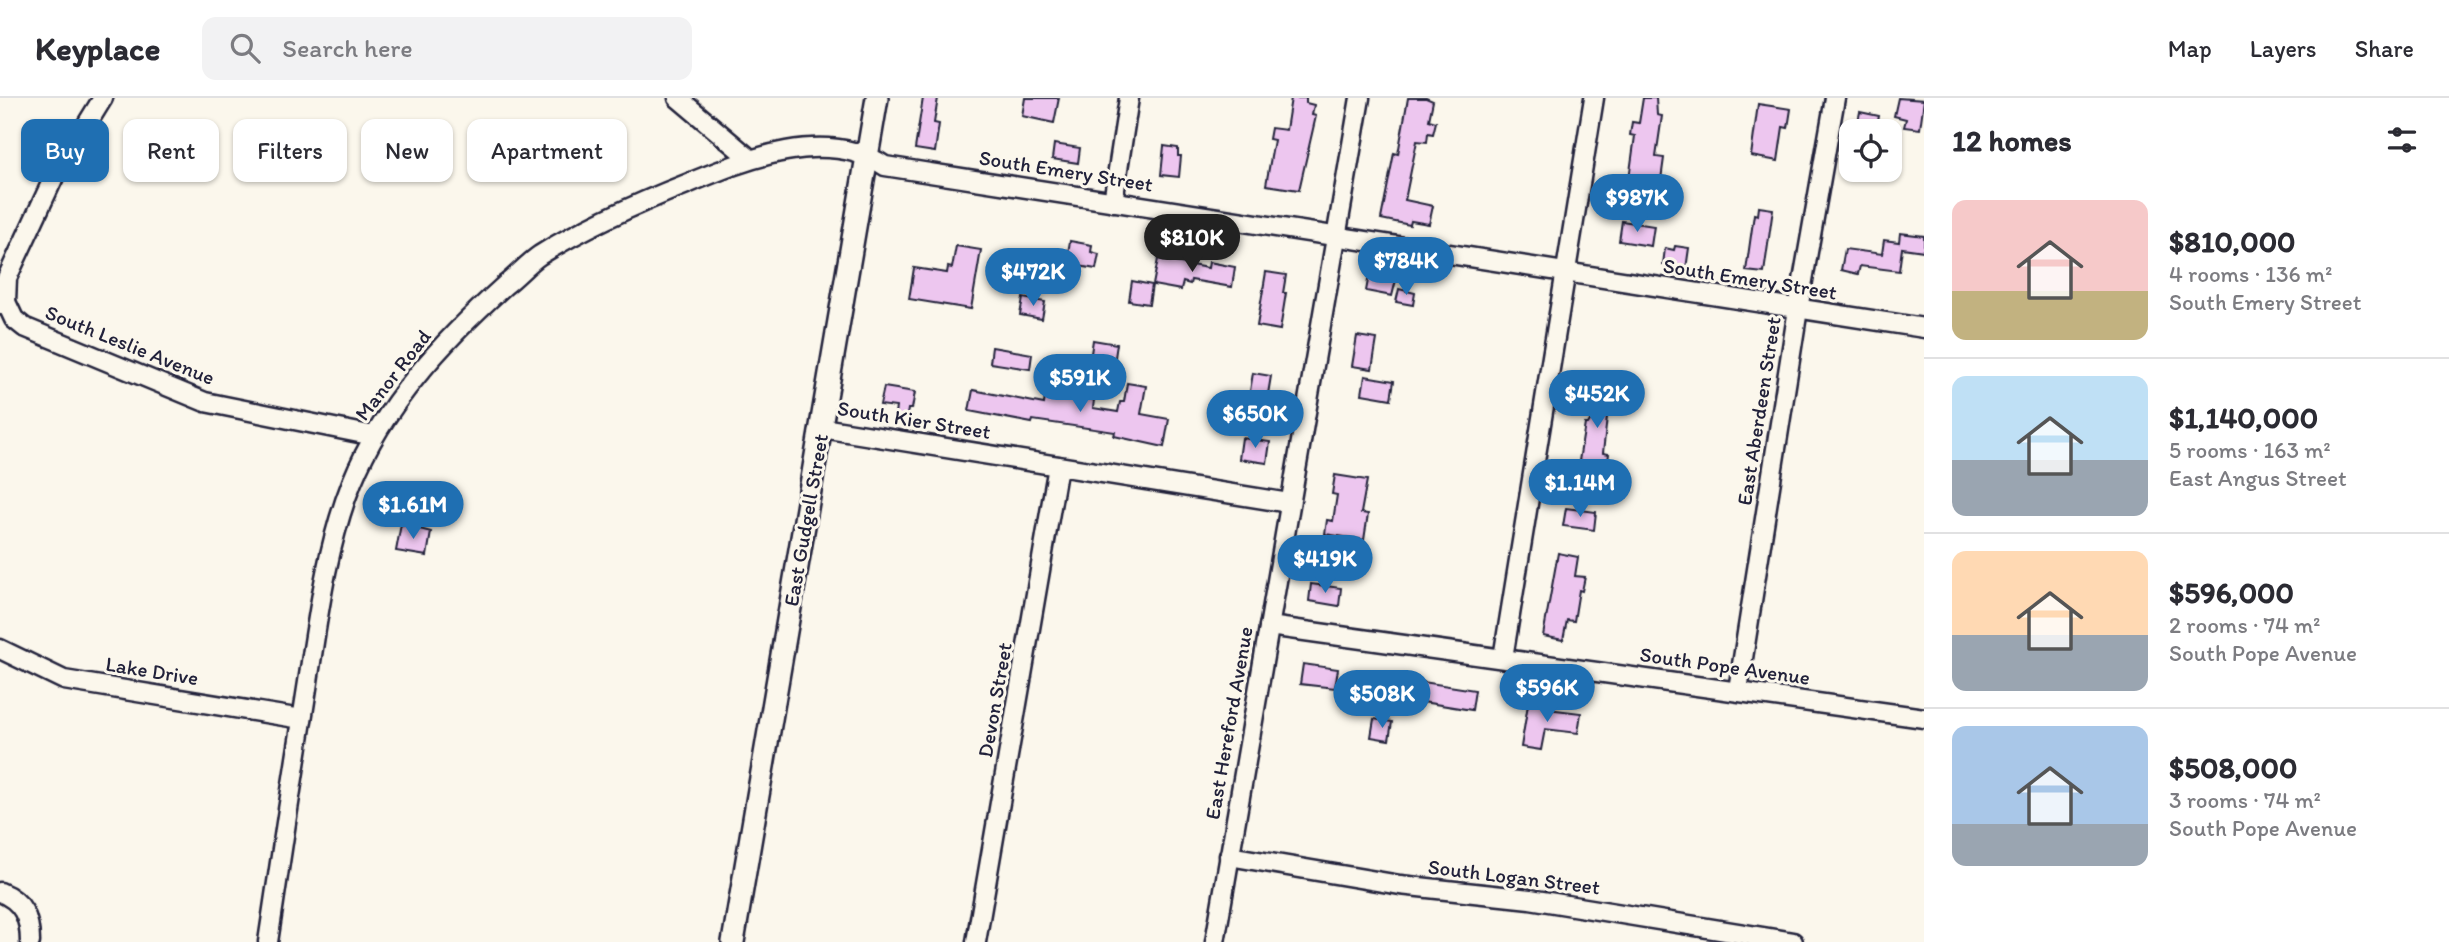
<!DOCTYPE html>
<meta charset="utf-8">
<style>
:root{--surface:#fff;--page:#f2f2f3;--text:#2b2b33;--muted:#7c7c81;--line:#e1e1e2;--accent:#1f6fb2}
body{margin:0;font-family:Itim,sans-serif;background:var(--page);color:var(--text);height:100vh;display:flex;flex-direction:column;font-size:26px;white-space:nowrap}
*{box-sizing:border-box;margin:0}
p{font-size:23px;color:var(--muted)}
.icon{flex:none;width:38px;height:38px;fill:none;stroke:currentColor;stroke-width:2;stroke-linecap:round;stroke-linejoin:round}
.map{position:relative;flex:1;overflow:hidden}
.sheet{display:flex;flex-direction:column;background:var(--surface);width:525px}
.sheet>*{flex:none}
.guide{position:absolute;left:21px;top:21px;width:665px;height:63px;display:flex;gap:14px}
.buttons{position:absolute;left:1839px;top:21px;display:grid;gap:14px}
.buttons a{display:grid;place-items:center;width:63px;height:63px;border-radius:14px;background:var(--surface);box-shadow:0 2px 5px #0004;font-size:35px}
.price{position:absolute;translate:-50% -60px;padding:0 16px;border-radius:24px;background:var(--accent);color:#fff;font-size:23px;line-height:46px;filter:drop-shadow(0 2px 4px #0008)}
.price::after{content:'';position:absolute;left:50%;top:42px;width:21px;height:16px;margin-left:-10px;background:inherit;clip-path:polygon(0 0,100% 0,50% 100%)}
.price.selected{background:#222;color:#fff}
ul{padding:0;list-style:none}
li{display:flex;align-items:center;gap:21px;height:175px;padding:0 28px}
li+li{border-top:2px solid var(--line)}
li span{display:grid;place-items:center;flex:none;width:196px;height:140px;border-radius:14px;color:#555}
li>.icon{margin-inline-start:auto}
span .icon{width:84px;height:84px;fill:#fffc;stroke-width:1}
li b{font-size:30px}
h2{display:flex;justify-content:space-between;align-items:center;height:84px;padding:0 28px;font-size:30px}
.tag{padding:0 24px;border-radius:14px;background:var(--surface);box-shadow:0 2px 5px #0004;font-size:24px;line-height:63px}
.tag.selected{background:var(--accent);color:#fff}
header{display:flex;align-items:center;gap:42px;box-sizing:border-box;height:98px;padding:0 35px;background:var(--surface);border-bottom:2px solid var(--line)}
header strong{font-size:33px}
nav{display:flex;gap:38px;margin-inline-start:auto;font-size:24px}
.search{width:490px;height:63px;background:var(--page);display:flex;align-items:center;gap:18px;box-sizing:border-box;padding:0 24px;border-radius:14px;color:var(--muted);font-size:26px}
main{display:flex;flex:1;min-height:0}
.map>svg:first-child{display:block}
</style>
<header>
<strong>Keyplace</strong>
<div class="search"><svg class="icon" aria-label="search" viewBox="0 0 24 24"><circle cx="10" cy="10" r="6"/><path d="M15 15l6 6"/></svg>Search here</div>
<nav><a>Map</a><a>Layers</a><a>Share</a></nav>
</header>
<main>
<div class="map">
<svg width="1924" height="844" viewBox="0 0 1924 844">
<rect width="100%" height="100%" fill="#fbf7ec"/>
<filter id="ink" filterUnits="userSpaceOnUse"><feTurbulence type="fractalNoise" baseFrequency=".0143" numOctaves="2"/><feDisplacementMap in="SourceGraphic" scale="14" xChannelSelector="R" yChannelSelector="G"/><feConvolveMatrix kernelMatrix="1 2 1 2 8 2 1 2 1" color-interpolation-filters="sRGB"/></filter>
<g filter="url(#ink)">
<g fill="#edc6ef" stroke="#22223b" stroke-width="2">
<polygon points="923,0 938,0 934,25 939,26 935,54 915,51"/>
<polygon points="1025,0 1059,0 1054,25 1022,18"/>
<polygon points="1291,0 1306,0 1306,5 1314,7 1312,17 1316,18 1299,92 1266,87 1274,42 1269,41 1271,30 1286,32"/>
<polygon points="1408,0 1426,0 1433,3 1429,22 1436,24 1433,36 1428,35 1427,44 1417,43 1405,102 1433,108 1429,126 1411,123 1410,127 1381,121 1394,55 1398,56"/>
<polygon points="1643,0 1656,0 1657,17 1662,18 1656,59 1664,60 1660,89 1629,81 1635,38 1630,37 1632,24 1639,25"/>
<polygon points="1898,0 1924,2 1920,31 1904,29 1906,21 1894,18"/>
<polygon points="1758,6 1791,11 1788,30 1783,29 1778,63 1751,58"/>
<polygon points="1860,14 1879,18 1876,33 1856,33"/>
<polygon points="1054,46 1080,50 1078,65 1052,61"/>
<polygon points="1164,48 1178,50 1178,58 1181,58 1179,79 1161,77"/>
<polygon points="1759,109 1773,111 1764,175 1746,173 1754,116 1758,117"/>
<polygon points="1622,123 1654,128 1651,148 1619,143"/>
<polygon points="1900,135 1924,138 1924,153 1902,150 1899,173 1860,168 1858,176 1841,172 1845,151 1882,156 1884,142 1899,144"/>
<polygon points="1070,143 1092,147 1091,154 1099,156 1096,171 1073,167 1074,163 1067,161"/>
<polygon points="956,148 981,152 971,211 909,201 914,170 947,175 948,169 952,170"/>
<polygon points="1675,148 1689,150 1686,171 1663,167 1665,150 1674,152"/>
<polygon points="1158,161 1208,170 1209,164 1235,169 1232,189 1191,182 1190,186 1183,184 1181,192 1153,187"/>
<polygon points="1266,174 1286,177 1283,195 1286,195 1280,232 1257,228"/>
<polygon points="1369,177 1396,182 1392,198 1366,193"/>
<polygon points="1132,183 1152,187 1149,206 1129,203"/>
<polygon points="1399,191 1415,195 1413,207 1396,204"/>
<polygon points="1023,200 1045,204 1042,221 1020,217"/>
<polygon points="1357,238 1377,241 1372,271 1352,268"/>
<polygon points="1093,242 1117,246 1114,266 1090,262"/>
<polygon points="992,249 1032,256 1030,271 990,265"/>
<polygon points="1253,275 1271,278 1264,320 1246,317"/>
<polygon points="1365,278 1394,283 1391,301 1362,296"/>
<polygon points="1596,281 1611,283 1603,355 1609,356 1606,374 1582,370 1583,364 1579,363 1585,326 1588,326 1591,321"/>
<polygon points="1127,285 1146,288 1141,316 1169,321 1164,349 1114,338 1115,334 1033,322 1032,325 969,313 973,292 1044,306 1046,292 1094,302 1093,310 1118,314 1120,304 1124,304"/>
<polygon points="884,289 915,294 912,311 908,311 906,323 894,321 896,309 880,307"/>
<polygon points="1242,340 1270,344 1267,365 1239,361"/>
<polygon points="1335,377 1367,382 1361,415 1368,416 1364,442 1325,436 1327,422 1333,423 1337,397 1332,396"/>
<polygon points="1566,410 1596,414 1594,432 1563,428"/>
<polygon points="401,426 431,434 427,458 396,453"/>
<polygon points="1558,455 1578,459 1575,478 1585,479 1582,493 1579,492 1574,523 1567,522 1563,542 1543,538"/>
<polygon points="1311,486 1341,490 1339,508 1309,503"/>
<polygon points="1303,566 1338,571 1335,590 1300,586"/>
<polygon points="1371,576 1475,592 1472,612 1385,598 1384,606 1356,602 1358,589 1368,590"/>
<polygon points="1533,603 1546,606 1548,611 1581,615 1578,635 1545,631 1541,652 1521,649 1528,606 1532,607"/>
<polygon points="1374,621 1392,624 1389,642 1371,639"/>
</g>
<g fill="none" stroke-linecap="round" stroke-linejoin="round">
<defs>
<g id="minor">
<polyline points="678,0 749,60"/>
<polyline points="1113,104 1129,0"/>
<polyline points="6,204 14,221 24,229 205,304 374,338"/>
<polyline points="0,207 6,204 7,180 53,81 103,0"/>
<polyline points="822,330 1289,405"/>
<polyline points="1269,528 1924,620"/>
<polyline points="0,551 64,582 302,621"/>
<polyline points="1503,560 1594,0"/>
<polyline points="1738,592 1798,211 1835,0"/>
<polyline points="1229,758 1400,787 1530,801 1793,844"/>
<path d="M0,794c23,9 30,26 30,50"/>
<path d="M268,844c13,-87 26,-173 40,-260 10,-66 19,-137 44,-200 31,-77 92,-142 153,-197 12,-9 23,-22 35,-30 46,-29 98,-52 149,-72 58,-24 137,-56 196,-17l1039,162"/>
<polyline points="976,844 1058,368"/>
<polyline points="1215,844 1360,0"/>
</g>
<polyline id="tertiary" points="733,844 877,0"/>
</defs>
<use href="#minor" stroke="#22223b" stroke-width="23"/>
<use href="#tertiary" stroke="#22223b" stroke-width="26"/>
<use href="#minor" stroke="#fbf7ec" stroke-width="18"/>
<use href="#tertiary" stroke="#fbf7ec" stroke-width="21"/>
</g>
</g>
<g text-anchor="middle" stroke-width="6" stroke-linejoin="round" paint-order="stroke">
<g font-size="21" fill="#22223b" stroke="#fbf7ec">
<text transform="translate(1066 73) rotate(9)" y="7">South Emery Street</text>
<text transform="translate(1750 181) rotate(9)" y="7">South Emery Street</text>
<text transform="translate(130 247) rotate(22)" y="7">South Leslie Avenue</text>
<text transform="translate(393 277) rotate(-52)" y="7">Manor Road</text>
<text transform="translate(1759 313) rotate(-81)" y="7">East Aberdeen Street</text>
<text transform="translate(914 322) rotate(9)" y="7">South Kier Street</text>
<text transform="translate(806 422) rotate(-80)" y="7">East Gudgell Street</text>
<text transform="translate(1725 568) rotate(8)" y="7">South Pope Avenue</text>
<text transform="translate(152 573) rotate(9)" y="7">Lake Drive</text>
<text transform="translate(995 602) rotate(-80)" y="7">Devon Street</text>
<text transform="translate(1229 625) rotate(-80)" y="7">East Hereford Avenue</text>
<text transform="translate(1514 779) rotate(7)" y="7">South Logan Street</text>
</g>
</g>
</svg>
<div class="buttons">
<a><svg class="icon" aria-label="locate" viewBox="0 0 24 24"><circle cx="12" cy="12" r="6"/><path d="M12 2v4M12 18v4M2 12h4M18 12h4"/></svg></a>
</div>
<b class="price" style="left:1637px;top:136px">$987K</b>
<b class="price selected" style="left:1192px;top:176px">$810K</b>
<b class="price" style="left:1406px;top:199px">$784K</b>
<b class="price" style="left:1033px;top:210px">$472K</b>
<b class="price" style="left:1080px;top:316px">$591K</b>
<b class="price" style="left:1597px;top:332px">$452K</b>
<b class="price" style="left:1255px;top:352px">$650K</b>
<b class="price" style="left:1580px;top:421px">$1.14M</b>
<b class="price" style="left:413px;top:443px">$1.61M</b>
<b class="price" style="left:1325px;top:497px">$419K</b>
<b class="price" style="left:1547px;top:626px">$596K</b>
<b class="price" style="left:1382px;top:632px">$508K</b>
<div class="guide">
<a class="tag selected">Buy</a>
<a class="tag">Rent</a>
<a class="tag">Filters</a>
<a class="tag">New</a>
<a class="tag">Apartment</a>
</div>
</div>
<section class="sheet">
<h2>12 homes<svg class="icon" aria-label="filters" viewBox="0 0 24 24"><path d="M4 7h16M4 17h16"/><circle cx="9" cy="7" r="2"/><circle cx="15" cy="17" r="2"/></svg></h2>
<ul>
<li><span style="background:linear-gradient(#f6c9c9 65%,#c2b280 0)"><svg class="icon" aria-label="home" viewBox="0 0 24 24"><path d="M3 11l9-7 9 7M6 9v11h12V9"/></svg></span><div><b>$810,000</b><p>4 rooms · 136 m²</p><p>South Emery Street</p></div></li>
<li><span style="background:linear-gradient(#bfe0f5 60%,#9aa5b1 0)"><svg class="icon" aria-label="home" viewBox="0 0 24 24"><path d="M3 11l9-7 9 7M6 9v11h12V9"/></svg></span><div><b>$1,140,000</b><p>5 rooms · 163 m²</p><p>East Angus Street</p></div></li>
<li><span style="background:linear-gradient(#ffd9b3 60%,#9aa5b1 0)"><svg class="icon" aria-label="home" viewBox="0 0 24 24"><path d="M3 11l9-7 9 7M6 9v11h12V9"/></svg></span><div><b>$596,000</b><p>2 rooms · 74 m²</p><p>South Pope Avenue</p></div></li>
<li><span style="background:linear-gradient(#a9c7e8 70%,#9aa5b1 0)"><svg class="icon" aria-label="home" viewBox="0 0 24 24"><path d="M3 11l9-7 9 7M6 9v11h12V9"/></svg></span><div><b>$508,000</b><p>3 rooms · 74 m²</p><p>South Pope Avenue</p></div></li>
</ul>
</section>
</main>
